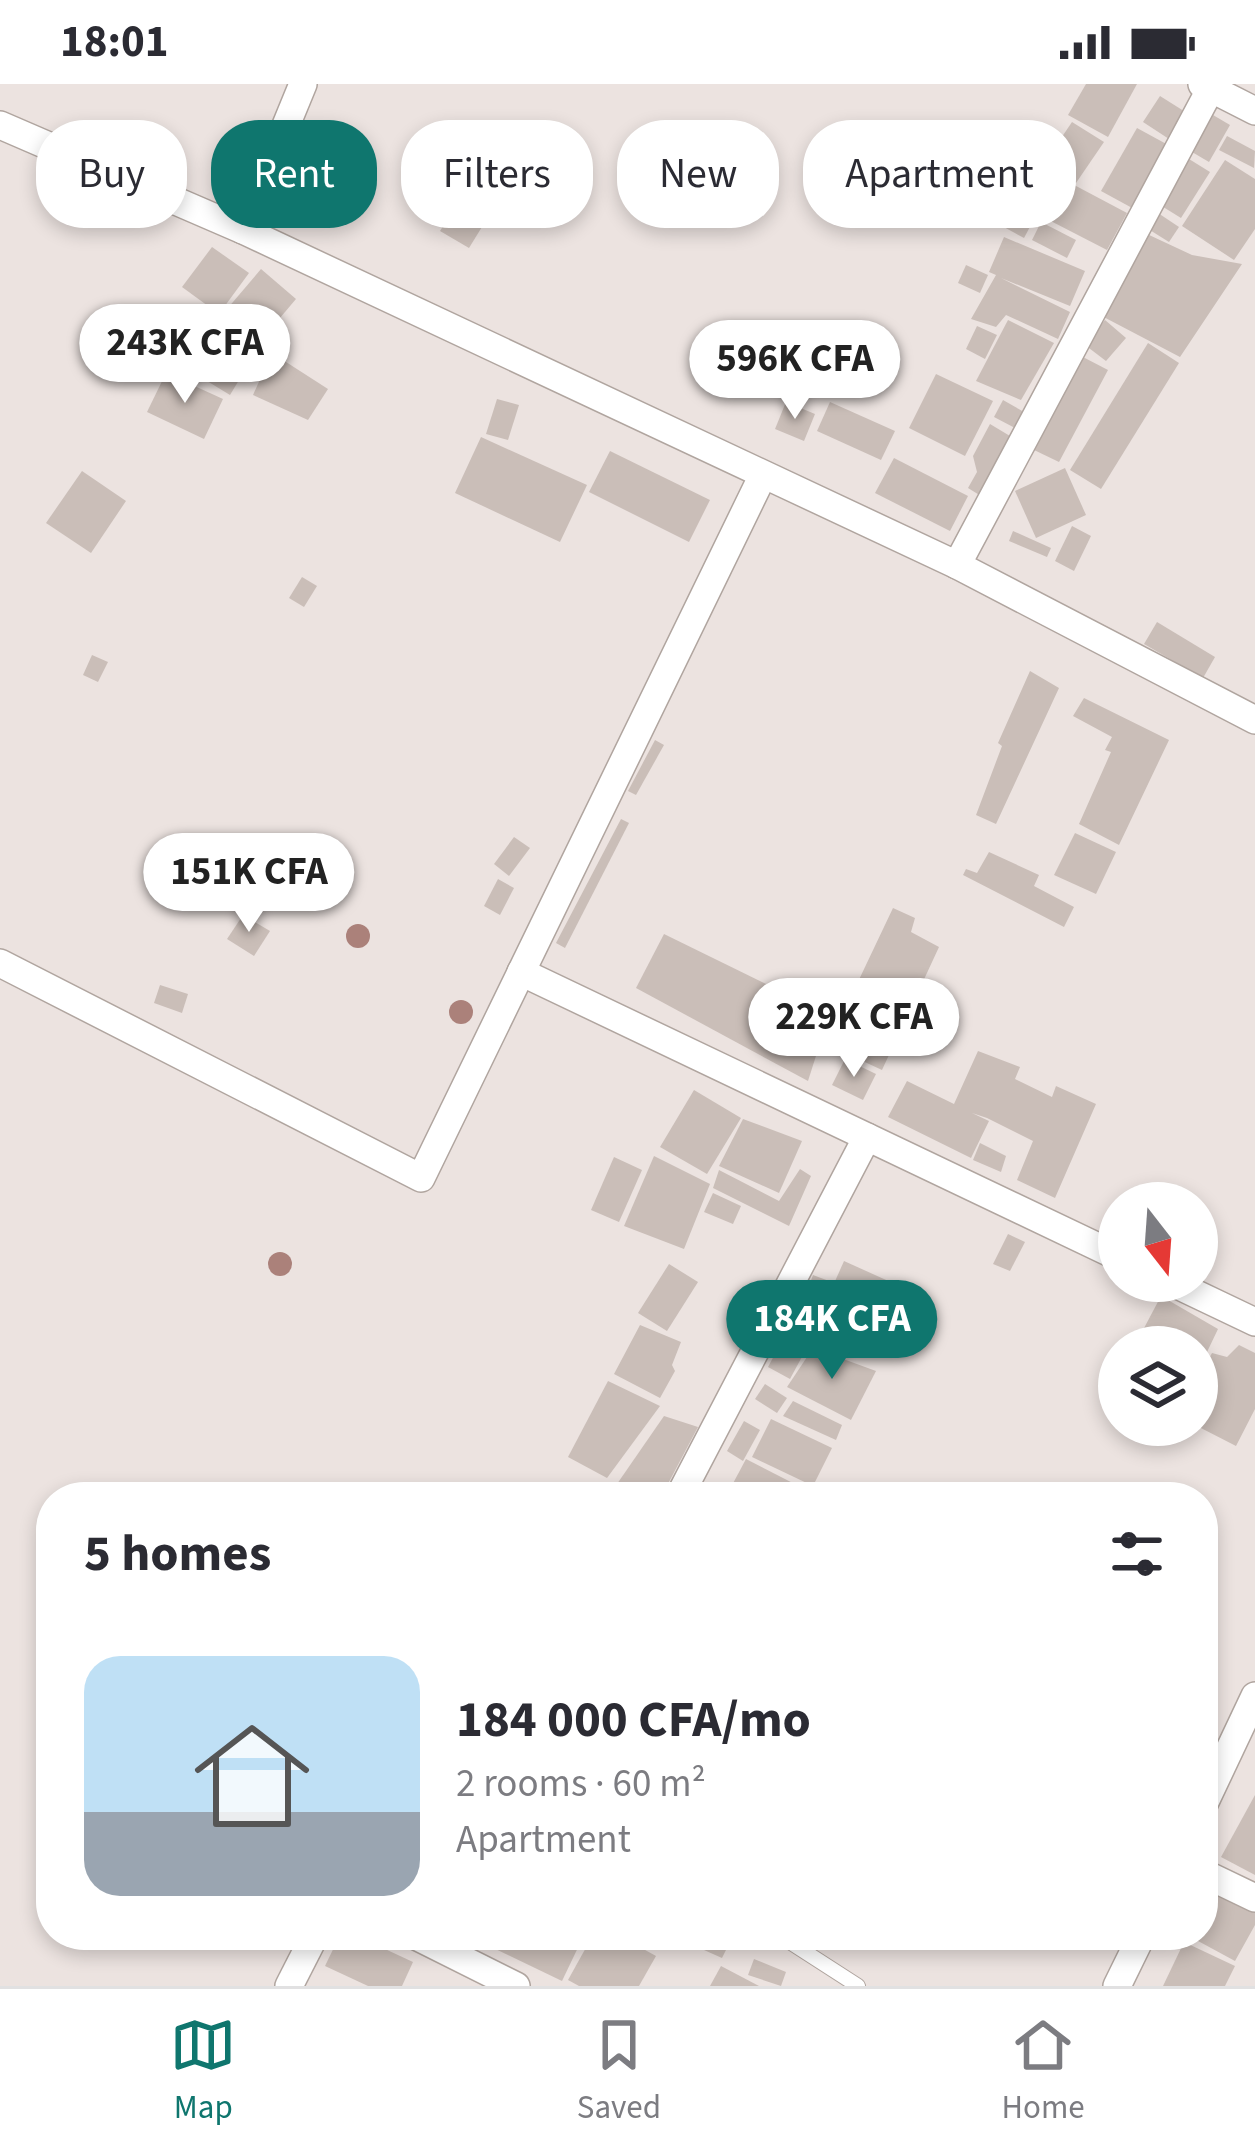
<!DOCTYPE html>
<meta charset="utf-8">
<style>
:root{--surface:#fff;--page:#f2f2f3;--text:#2b2b33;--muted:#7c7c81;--line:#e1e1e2;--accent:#0f766e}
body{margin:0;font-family:"Source Sans 3",sans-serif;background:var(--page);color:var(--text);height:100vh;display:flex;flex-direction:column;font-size:45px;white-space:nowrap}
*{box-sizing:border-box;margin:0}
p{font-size:39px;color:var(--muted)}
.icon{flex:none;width:66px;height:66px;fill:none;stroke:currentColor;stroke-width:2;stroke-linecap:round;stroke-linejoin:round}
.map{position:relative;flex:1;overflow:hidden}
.panel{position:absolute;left:36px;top:1398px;width:1182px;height:468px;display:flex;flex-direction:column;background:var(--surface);border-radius:48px;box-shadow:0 6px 18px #0003}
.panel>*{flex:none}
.banner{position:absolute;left:36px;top:36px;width:1185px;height:108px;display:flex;gap:24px}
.needle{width:78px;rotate:163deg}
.buttons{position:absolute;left:1098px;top:1098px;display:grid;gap:24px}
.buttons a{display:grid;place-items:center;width:120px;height:120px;border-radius:50%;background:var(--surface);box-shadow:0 6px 18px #0003;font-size:60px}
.price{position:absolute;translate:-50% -102px;padding:0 27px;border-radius:42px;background:#fff;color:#222;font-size:39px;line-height:78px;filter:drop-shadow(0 3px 6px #0008)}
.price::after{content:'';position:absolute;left:50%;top:72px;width:36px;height:27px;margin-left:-18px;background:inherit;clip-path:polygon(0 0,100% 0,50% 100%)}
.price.current{background:var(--accent);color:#fff}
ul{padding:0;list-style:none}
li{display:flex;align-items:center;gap:36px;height:300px;padding:0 48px}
li span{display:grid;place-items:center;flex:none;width:336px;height:240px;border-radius:36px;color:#555}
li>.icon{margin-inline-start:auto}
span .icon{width:144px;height:144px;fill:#fffc;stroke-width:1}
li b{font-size:51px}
h2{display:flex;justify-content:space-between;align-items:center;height:144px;padding:0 48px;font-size:51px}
.tag{padding:0 42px;border-radius:48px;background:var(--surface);box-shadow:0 6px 18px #0003;font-size:42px;line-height:108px}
.tag.current{background:var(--accent);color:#fff}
.status{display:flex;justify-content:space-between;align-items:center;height:84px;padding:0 60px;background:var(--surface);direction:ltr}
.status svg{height:33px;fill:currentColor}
.tab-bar{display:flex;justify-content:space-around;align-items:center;height:168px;border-top:3px solid var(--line);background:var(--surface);font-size:33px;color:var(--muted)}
.tab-bar a{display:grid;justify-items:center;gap:6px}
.tab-bar .current{color:var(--accent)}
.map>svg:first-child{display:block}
</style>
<div class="status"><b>18:01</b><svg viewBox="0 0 49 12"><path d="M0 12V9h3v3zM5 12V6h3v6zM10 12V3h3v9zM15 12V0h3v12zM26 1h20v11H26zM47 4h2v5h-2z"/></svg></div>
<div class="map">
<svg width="1255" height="1902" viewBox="0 0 1255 1902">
<rect width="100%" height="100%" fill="#ece3e0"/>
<g fill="#cabeb8">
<polygon points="1086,0 1137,0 1108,53 1068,31"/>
<polygon points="1160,12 1187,29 1169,55 1143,38"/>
<polygon points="1213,31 1230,41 1209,78 1192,68"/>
<polygon points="1072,38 1104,58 1076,99 1045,78"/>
<polygon points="1137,44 1170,62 1134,125 1101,107"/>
<polygon points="1227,52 1255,67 1254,84 1219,66"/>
<polygon points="496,60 528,83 512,105 480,82"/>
<polygon points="1189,75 1210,88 1181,134 1160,121"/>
<polygon points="1225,76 1255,95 1255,145 1234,176 1182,142"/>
<polygon points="1035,81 1057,92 1024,154 1002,142"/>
<polygon points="1061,94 1127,129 1107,166 1041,132"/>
<polygon points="464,108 493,125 469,164 440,147"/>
<polygon points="1155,127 1179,143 1169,158 1145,143"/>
<polygon points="1041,138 1076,156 1067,174 1032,156"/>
<polygon points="1147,150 1192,171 1242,180 1180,273 1096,229"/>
<polygon points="1004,153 1085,187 1070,222 1001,194 1070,228 1058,255 1006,231 996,243 971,235 996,191 989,188"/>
<polygon points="212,163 249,189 219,230 182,203"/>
<polygon points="966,181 988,191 980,209 958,199"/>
<polygon points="261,185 296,215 263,254 227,225"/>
<polygon points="197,232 256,268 230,311 171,275"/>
<polygon points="1008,236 1054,259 1021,316 976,297"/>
<polygon points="1105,236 1126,254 1106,277 1085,261"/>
<polygon points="977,242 997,251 985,275 966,265"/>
<polygon points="1148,259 1179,279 1101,405 1070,386"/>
<polygon points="272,269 328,305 308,336 253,311"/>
<polygon points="1081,272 1108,286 1059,378 1032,365"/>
<polygon points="166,289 223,315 204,355 147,328"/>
<polygon points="936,290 993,317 965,372 909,344"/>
<polygon points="497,315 519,321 508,356 486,350"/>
<polygon points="1003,316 1024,328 1015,344 994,333"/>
<polygon points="786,318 815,330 804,357 775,345"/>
<polygon points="830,318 895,347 881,376 817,347"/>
<polygon points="990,340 1015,355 981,412 968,404 977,388 973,372"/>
<polygon points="481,353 587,401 560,458 455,409"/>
<polygon points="610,367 710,416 689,458 589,408"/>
<polygon points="894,374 968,412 950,447 875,409"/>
<polygon points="1065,384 1086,431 1036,454 1015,407"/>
<polygon points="82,387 126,417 91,469 46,439"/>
<polygon points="1072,442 1091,452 1074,487 1055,477"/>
<polygon points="1013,447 1051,464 1047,473 1009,457"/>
<polygon points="302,493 317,502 304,523 289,514"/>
<polygon points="1157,538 1215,573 1203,594 1144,560"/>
<polygon points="92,571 108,578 98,598 83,591"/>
<polygon points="1030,587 1059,604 996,740 976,731 1002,662 998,659"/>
<polygon points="1084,614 1169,656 1119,761 1079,740 1111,668 1105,666 1112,653 1073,632"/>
<polygon points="655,656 664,661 636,711 628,707"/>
<polygon points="621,735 629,739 565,864 556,859"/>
<polygon points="1075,749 1116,768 1096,810 1054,791"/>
<polygon points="514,753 530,764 509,792 494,780"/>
<polygon points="989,768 1039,791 1034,802 1074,823 1064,843 963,791 966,785 977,789"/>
<polygon points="498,795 514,804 500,831 484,822"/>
<polygon points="893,824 915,834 911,848 939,863 882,986 828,961"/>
<polygon points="243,831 270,847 254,872 227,855"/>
<polygon points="664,850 829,931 808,997 636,904"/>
<polygon points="160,901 188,910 182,929 154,919"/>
<polygon points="978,967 1020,983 1015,995 1052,1013 1056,1002 1096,1020 1055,1114 1017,1096 1033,1057 987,1034 972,1029 989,1037 971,1074 888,1033 907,997 954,1020"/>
<polygon points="845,975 876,990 863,1016 832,1001"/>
<polygon points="694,1006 741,1034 707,1090 660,1063"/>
<polygon points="743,1035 802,1057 779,1109 719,1082"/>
<polygon points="980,1059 1006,1072 1001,1088 973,1076"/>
<polygon points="654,1072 710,1100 684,1165 624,1142"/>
<polygon points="614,1073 642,1086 619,1138 591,1126"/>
<polygon points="800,1085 811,1092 789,1142 713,1104 719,1086 779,1117"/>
<polygon points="713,1109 741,1122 733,1140 704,1128"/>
<polygon points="1008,1150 1025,1158 1010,1187 993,1180"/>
<polygon points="844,1177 895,1200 872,1253 820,1231"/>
<polygon points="669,1180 698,1198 667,1247 638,1229"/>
<polygon points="813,1191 829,1197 815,1232 800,1226"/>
<polygon points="1161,1212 1218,1245 1197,1289 1197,1263 1134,1263"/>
<polygon points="801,1230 823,1243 810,1265 788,1253"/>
<polygon points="640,1241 681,1258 672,1281 675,1287 660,1314 614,1290"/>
<polygon points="782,1257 804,1269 790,1295 768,1283"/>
<polygon points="1239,1261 1255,1269 1255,1325 1236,1362 1197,1342 1197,1297 1212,1269 1227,1273"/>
<polygon points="813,1264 876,1287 851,1336 787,1303"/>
<polygon points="608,1297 660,1322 607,1394 568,1373"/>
<polygon points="765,1300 787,1314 777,1329 755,1315"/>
<polygon points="793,1317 842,1341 836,1356 783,1332"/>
<polygon points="664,1332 698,1343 661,1413 642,1413 617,1400"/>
<polygon points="771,1335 832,1364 813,1402 752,1373"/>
<polygon points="744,1337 760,1346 743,1377 727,1367"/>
<polygon points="746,1375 820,1413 745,1413 730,1405"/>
<polygon points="1255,1711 1255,1791 1221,1773"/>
<polygon points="1210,1803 1255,1826 1255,1841 1235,1877 1187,1851 1203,1851 1203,1815"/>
<polygon points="340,1851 355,1851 413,1878 402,1902 368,1902 325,1882"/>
<polygon points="490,1851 584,1851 562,1897 485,1860"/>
<polygon points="593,1851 618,1851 656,1872 639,1902 579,1902 568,1896"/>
<polygon points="700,1851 715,1851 730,1858 722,1874 695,1862"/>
<polygon points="1184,1858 1235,1882 1225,1902 1163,1902"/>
<polygon points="754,1875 786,1888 781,1902 748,1891"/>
<polygon points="721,1882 759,1902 710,1902"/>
</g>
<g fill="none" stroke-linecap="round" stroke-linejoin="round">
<defs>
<polyline id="lane" points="779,1851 858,1902"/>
<g id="street">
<polyline points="1202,0 1255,27"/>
<polyline points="0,41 243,146 957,481 1255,636"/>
<polyline points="243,146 303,0"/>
<polyline points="957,481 1211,4"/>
<polyline points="0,879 421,1094 762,393"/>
<polyline points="521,888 1119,1173"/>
<polyline points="1169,1197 1255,1238"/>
<polyline points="679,1413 867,1053"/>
<polyline points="1203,1722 1255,1612"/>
<polyline points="1203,1789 1255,1814"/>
<polyline points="414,1851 516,1902"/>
<polyline points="289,1902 315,1851"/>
<polyline points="1117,1902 1142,1851"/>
</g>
</defs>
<use href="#lane" stroke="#b0a59f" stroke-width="16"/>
<use href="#street" stroke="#b0a59f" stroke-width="30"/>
<use href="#lane" stroke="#fff" stroke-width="14"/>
<use href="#street" stroke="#fff" stroke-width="27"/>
</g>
<g fill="#ab817a">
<circle cx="358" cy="852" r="12"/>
<circle cx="461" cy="928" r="12"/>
<circle cx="280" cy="1180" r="12"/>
</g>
</svg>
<div class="buttons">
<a><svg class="needle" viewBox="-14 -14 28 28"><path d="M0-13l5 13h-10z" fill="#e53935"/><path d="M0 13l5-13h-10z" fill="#7c7c81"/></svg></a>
<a><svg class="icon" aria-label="layers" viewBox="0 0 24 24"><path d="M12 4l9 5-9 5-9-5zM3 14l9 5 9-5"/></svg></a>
</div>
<b class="price" style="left:185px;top:322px">243K CFA</b>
<b class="price" style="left:795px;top:338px">596K CFA</b>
<b class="price" style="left:249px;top:851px">151K CFA</b>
<b class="price" style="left:854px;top:996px">229K CFA</b>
<b class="price current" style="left:832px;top:1298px">184K CFA</b>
<div class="banner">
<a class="tag">Buy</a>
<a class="tag current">Rent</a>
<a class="tag">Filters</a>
<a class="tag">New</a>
<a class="tag">Apartment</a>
</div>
<section class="panel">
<h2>5 homes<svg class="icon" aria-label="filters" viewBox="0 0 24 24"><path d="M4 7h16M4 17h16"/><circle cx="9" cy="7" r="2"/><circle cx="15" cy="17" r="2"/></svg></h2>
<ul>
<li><span style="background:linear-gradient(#bfe0f5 65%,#9aa5b1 0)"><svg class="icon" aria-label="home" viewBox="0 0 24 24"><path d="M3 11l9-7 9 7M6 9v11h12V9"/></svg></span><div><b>184 000 CFA/mo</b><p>2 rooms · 60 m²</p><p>Apartment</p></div></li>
</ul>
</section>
</div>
<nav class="tab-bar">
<a class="current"><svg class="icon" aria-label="map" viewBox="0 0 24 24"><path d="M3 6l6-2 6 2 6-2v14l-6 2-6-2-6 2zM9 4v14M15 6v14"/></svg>Map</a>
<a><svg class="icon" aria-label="saved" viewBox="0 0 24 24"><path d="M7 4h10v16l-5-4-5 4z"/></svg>Saved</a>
<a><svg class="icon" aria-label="home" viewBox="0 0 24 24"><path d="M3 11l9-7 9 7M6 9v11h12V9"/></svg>Home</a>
</nav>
